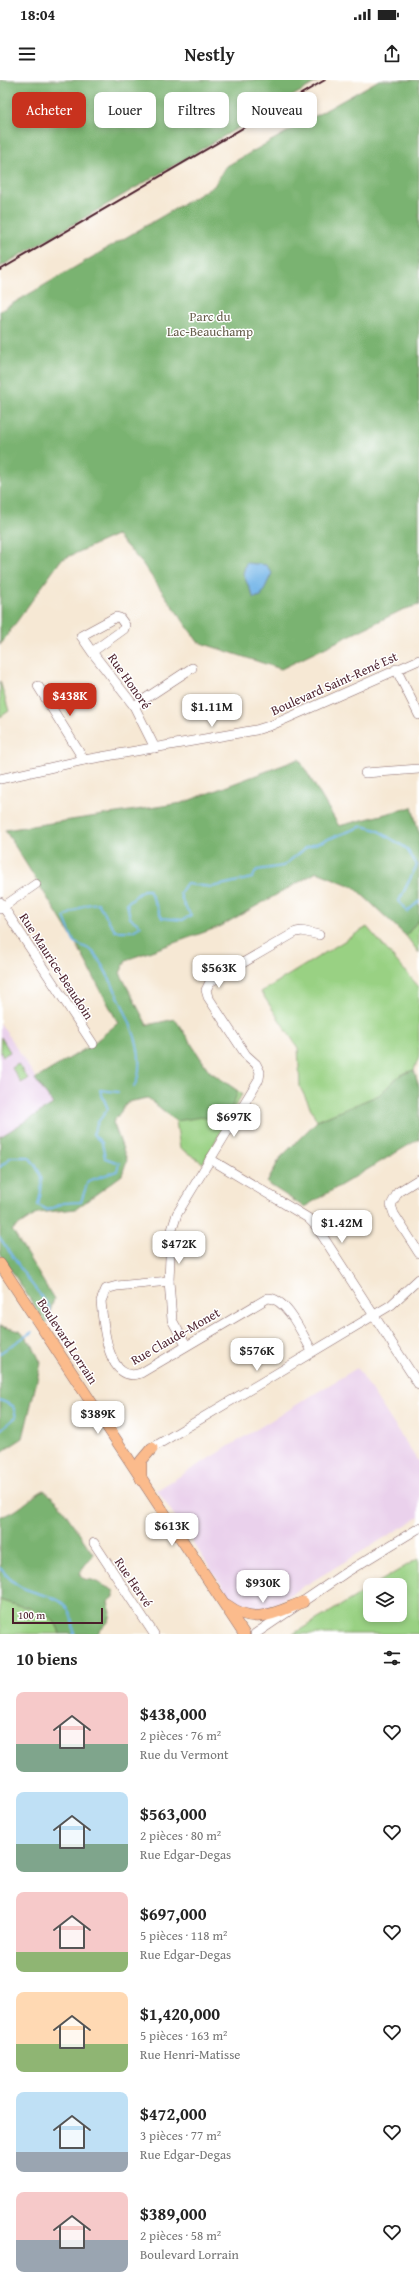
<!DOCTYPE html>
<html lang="fr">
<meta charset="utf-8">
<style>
:root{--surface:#fff;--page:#f6f6f6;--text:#222;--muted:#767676;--accent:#c8321e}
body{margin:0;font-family:"Gentium Book Plus",serif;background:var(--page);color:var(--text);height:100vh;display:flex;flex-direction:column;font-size:15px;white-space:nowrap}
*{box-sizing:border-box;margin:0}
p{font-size:13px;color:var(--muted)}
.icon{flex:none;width:22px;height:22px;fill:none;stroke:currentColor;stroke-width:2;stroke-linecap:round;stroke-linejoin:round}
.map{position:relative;height:1554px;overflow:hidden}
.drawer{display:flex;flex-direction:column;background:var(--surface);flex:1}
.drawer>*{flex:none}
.hud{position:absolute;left:12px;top:12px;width:395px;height:36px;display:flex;gap:8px}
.fabs{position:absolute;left:363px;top:1498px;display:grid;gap:8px}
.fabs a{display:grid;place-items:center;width:44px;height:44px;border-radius:8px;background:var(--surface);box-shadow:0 2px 6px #0003;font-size:20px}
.scale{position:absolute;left:12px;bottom:10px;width:91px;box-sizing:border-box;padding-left:4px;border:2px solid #4a1f2b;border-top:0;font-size:11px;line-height:14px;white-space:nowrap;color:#4a1f2b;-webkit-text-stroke:3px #fff;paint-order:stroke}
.price{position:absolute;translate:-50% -34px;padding:0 9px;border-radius:8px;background:#fff;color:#222;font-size:13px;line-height:26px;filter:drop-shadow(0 1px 2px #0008)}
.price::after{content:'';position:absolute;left:50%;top:24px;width:12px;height:9px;margin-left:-6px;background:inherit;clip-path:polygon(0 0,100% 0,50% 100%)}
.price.on{background:var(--accent);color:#fff}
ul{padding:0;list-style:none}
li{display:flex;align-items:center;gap:12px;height:100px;padding:0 16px}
li span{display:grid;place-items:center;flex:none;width:112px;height:80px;border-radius:8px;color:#555}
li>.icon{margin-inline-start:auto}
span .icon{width:48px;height:48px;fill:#fffc;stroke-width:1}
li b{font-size:17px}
h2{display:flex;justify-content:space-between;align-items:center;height:48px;padding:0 16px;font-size:17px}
.pill{padding:0 14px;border-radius:8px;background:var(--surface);box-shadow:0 2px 6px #0003;font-size:14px;line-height:36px}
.pill.on{background:var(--accent);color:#fff}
.status{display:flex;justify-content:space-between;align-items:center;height:28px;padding:0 20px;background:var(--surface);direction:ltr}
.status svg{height:11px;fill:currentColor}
header{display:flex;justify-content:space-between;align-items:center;height:52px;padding:0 16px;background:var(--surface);font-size:18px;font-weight:700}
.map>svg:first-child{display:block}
</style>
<div class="status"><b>18:04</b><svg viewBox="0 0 49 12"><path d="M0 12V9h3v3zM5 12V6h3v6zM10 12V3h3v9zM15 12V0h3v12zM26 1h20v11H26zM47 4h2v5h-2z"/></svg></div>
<header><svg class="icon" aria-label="menu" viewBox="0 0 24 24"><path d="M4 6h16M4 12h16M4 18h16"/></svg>Nestly<svg class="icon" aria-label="share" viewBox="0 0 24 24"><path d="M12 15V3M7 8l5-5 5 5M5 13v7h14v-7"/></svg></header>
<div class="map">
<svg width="419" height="1554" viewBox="0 0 419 1554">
<rect width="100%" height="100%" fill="#fff"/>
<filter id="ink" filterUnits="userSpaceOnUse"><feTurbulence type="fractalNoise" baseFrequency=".025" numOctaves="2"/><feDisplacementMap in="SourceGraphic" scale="8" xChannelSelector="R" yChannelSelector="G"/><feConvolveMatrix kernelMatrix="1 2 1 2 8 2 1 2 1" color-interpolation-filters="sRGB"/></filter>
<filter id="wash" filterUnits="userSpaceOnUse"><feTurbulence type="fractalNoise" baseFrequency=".012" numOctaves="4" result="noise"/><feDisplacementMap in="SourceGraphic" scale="16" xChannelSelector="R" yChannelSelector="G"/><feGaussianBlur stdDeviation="0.9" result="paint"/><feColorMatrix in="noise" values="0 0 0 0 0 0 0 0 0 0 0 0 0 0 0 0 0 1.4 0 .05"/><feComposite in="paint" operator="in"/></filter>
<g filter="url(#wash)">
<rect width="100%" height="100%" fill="#f6e8d4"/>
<g fill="#ead1ec">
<polygon points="0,943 53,1024 0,1057"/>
<polygon points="357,1288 419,1383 419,1437 261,1532 232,1520 157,1410"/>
</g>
<g fill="#99d183" stroke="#727857">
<polygon points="0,601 9,631 0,637"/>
<polygon points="419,839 419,873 406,856"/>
<polygon points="367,847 419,907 419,977 414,990 400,995 379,1015 317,1041 300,1007 298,968 261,912"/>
<polygon points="178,944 209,991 242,1014 203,1083 180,1068 176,1041 151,1015"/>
<polygon points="1,957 10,972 3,976 0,971"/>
<polygon points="18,984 28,999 21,1003 12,988"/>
<polygon points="419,1478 419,1554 293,1554 370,1508 370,1535 400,1535 400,1505 374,1505"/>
<path d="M0,1520c22,9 53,6 60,34h-60z"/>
</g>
<g fill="#7ab371" stroke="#62694e">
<polygon points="0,0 320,0 0,187"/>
<polygon points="379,0 419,0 419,525 402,530 281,589 198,562 142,483 116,455 61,480 0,565 0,231 214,106 225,87"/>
<polygon points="299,679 339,746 412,727 419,753 419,839 406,856 354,807 317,792 219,847 126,880 120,893 147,945 175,939 209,991 238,1011 225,1045 203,1037 176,1041 148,1018 128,1022 113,1042 127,1080 122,1095 76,1129 38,1133 12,1150 54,1219 46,1244 0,1173 0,1057 53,1024 35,999 90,966 118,943 78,867 5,750 182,723"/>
<polygon points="414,990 419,1007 419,1059 304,1127 267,1103 280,1078 317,1041 379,1015 400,995"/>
<polygon points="0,1246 20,1251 33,1266 41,1283 23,1358 0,1373"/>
<path d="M44,1410l14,12 35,52c-3,7 -13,14 -13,22 4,4 7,3 12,4 1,0 21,10 22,11v6l-6,5 3,11 -2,8 -12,13h-37c-7,-28 -38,-25 -60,-34v-84c15,0 30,-19 44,-26z"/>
</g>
<polygon fill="#73b5e8" stroke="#5e6a8a" points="246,483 266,485 272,493 261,516 254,518 243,494"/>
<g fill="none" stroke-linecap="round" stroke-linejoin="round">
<g stroke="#73b5e8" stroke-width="2">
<path d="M134,1006c7,-10 6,-30 3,-42 -5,-20 -31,-77 -44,-92 -4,-4 -14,-7 -19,-10l-10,-25 21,-12 13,-2 17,28h18l8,-5 -11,-8 -3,-15 16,-13h6l13,28 21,2 8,-5 -7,-10 -4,-12 6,-9 26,3 40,-9 5,-8 26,-4 24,-19 56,-21 14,4 29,18 11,17 -18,36 8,11 12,-11"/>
<path d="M0,1087l11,-10h18c15,18 15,25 9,48l10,5 15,-7 18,-1 7,-21 29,-10 2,-8 -14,-5 -3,-15 -9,-9 5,-12 10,-13 -8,-19 18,2"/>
<polyline points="0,1158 27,1198 49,1226 49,1238"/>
<polyline points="0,1273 32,1252"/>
<polyline points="0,1320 13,1326 16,1337 0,1350"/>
<path d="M0,1488c6,7 13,15 21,19 29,14 50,4 53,47"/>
</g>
</g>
</g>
<g filter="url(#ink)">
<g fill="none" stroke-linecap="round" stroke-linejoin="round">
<defs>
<g id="minor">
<polyline points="92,572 81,556 116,537 120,538 125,545 124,549 92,572 134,626 155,668"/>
<polyline points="396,589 419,635"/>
<polyline points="38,606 84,680"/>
<polyline points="134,626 192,588"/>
<polyline points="365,693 419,689"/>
<polyline points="0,699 84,680 256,650 272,645 419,580"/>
<polyline points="0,822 93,964"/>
<polyline points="0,829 36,804"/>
<polyline points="210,1079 308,1138 316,1146 419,1305"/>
<polyline points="419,1099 398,1112 391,1125 394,1134 419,1173"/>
<path d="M169,1201l-52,5 -11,3 -5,12c2,21 6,85 40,72l127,-75c19,0 35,38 44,53"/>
<polyline points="186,1265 172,1240 169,1201 171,1153 177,1134 259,999 260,992 256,984 246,975 208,917 206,910 210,902 296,852 302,851 319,855"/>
<polyline points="152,1368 391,1225 419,1199"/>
<polyline points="94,1463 154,1554"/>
<polyline points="255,1554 345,1493 419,1448"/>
</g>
<g id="major">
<polyline points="0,1184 244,1554"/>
<polyline points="141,1399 141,1381 152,1368"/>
<path d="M227,1525c28,21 47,8 76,-3"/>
</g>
</defs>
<use href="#minor" stroke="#866566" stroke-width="10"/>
<use href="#major" stroke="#866566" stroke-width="12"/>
<use href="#minor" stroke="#fff" stroke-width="9"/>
<use href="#major" stroke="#fbbb8c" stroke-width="11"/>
<polyline stroke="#4a1f2b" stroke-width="2" points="0,190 325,0"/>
</g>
</g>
<g text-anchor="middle" stroke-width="3" stroke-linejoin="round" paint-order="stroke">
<g font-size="13" fill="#665d4a" stroke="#fff">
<text x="210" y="241">Parc du<tspan x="210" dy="15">Lac-Beauchamp</tspan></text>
</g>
<g font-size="13" fill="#4a1f2b" stroke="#fff">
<text transform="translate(130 601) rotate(55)" y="5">Rue Honoré</text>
<text transform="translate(334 603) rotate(-24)" y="5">Boulevard Saint-René Est</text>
<text transform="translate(57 886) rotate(57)" y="5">Rue Maurice-Beaudoin</text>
<text transform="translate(175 1256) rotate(-30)" y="5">Rue Claude-Monet</text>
<text transform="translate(68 1261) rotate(57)" y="5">Boulevard Lorrain</text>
<text transform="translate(134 1502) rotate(56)" y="5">Rue Hervé</text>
</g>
</g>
</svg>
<div class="fabs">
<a><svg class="icon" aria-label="layers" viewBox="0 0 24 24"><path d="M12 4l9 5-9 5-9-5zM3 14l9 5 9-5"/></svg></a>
</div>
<div class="scale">100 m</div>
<b class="price on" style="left:70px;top:637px">$438K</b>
<b class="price" style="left:212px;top:648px">$1.11M</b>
<b class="price" style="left:219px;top:909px">$563K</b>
<b class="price" style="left:234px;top:1058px">$697K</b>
<b class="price" style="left:342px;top:1164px">$1.42M</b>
<b class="price" style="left:179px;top:1185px">$472K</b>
<b class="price" style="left:257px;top:1292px">$576K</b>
<b class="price" style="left:98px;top:1355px">$389K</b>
<b class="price" style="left:172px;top:1467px">$613K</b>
<b class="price" style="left:263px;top:1524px">$930K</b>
<div class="hud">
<a class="pill on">Acheter</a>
<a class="pill">Louer</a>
<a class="pill">Filtres</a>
<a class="pill">Nouveau</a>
</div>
</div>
<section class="drawer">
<h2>10 biens<svg class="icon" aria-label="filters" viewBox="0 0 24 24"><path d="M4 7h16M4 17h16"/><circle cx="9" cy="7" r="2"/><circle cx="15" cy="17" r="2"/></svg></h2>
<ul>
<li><span style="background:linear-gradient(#f6c9c9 65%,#7fa58c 0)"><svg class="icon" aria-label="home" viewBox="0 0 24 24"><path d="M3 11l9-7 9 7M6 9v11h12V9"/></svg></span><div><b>$438,000</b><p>2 pièces · 76 m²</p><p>Rue du Vermont</p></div><svg class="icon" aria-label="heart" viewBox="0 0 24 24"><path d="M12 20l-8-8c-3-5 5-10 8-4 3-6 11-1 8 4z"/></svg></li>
<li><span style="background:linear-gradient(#bfe0f5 65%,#7fa58c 0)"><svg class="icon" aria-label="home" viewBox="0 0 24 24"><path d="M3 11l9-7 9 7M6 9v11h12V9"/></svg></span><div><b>$563,000</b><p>2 pièces · 80 m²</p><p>Rue Edgar-Degas</p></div><svg class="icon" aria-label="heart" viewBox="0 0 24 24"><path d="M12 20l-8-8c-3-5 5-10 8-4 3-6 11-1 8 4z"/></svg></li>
<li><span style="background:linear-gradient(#f6c9c9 75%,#8fb573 0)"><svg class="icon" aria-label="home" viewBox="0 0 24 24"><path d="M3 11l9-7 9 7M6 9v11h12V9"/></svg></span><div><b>$697,000</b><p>5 pièces · 118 m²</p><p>Rue Edgar-Degas</p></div><svg class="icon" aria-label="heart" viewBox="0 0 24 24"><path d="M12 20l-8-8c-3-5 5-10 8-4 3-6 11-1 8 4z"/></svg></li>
<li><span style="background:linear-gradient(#ffd9b3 65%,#8fb573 0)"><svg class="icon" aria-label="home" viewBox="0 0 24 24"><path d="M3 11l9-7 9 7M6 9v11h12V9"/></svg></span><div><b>$1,420,000</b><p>5 pièces · 163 m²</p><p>Rue Henri-Matisse</p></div><svg class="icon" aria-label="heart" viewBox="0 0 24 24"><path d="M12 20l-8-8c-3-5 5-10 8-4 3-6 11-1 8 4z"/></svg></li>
<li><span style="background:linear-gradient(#bfe0f5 75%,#9aa5b1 0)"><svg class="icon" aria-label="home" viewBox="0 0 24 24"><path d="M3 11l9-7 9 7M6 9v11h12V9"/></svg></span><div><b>$472,000</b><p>3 pièces · 77 m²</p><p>Rue Edgar-Degas</p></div><svg class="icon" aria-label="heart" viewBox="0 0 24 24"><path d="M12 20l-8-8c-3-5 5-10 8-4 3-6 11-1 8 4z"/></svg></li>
<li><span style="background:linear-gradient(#f6c9c9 60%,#9aa5b1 0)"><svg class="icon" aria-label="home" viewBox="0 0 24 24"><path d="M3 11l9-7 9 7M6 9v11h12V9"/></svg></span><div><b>$389,000</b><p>2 pièces · 58 m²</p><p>Boulevard Lorrain</p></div><svg class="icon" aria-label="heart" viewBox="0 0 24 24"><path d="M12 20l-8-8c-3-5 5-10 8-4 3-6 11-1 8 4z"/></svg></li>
</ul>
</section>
